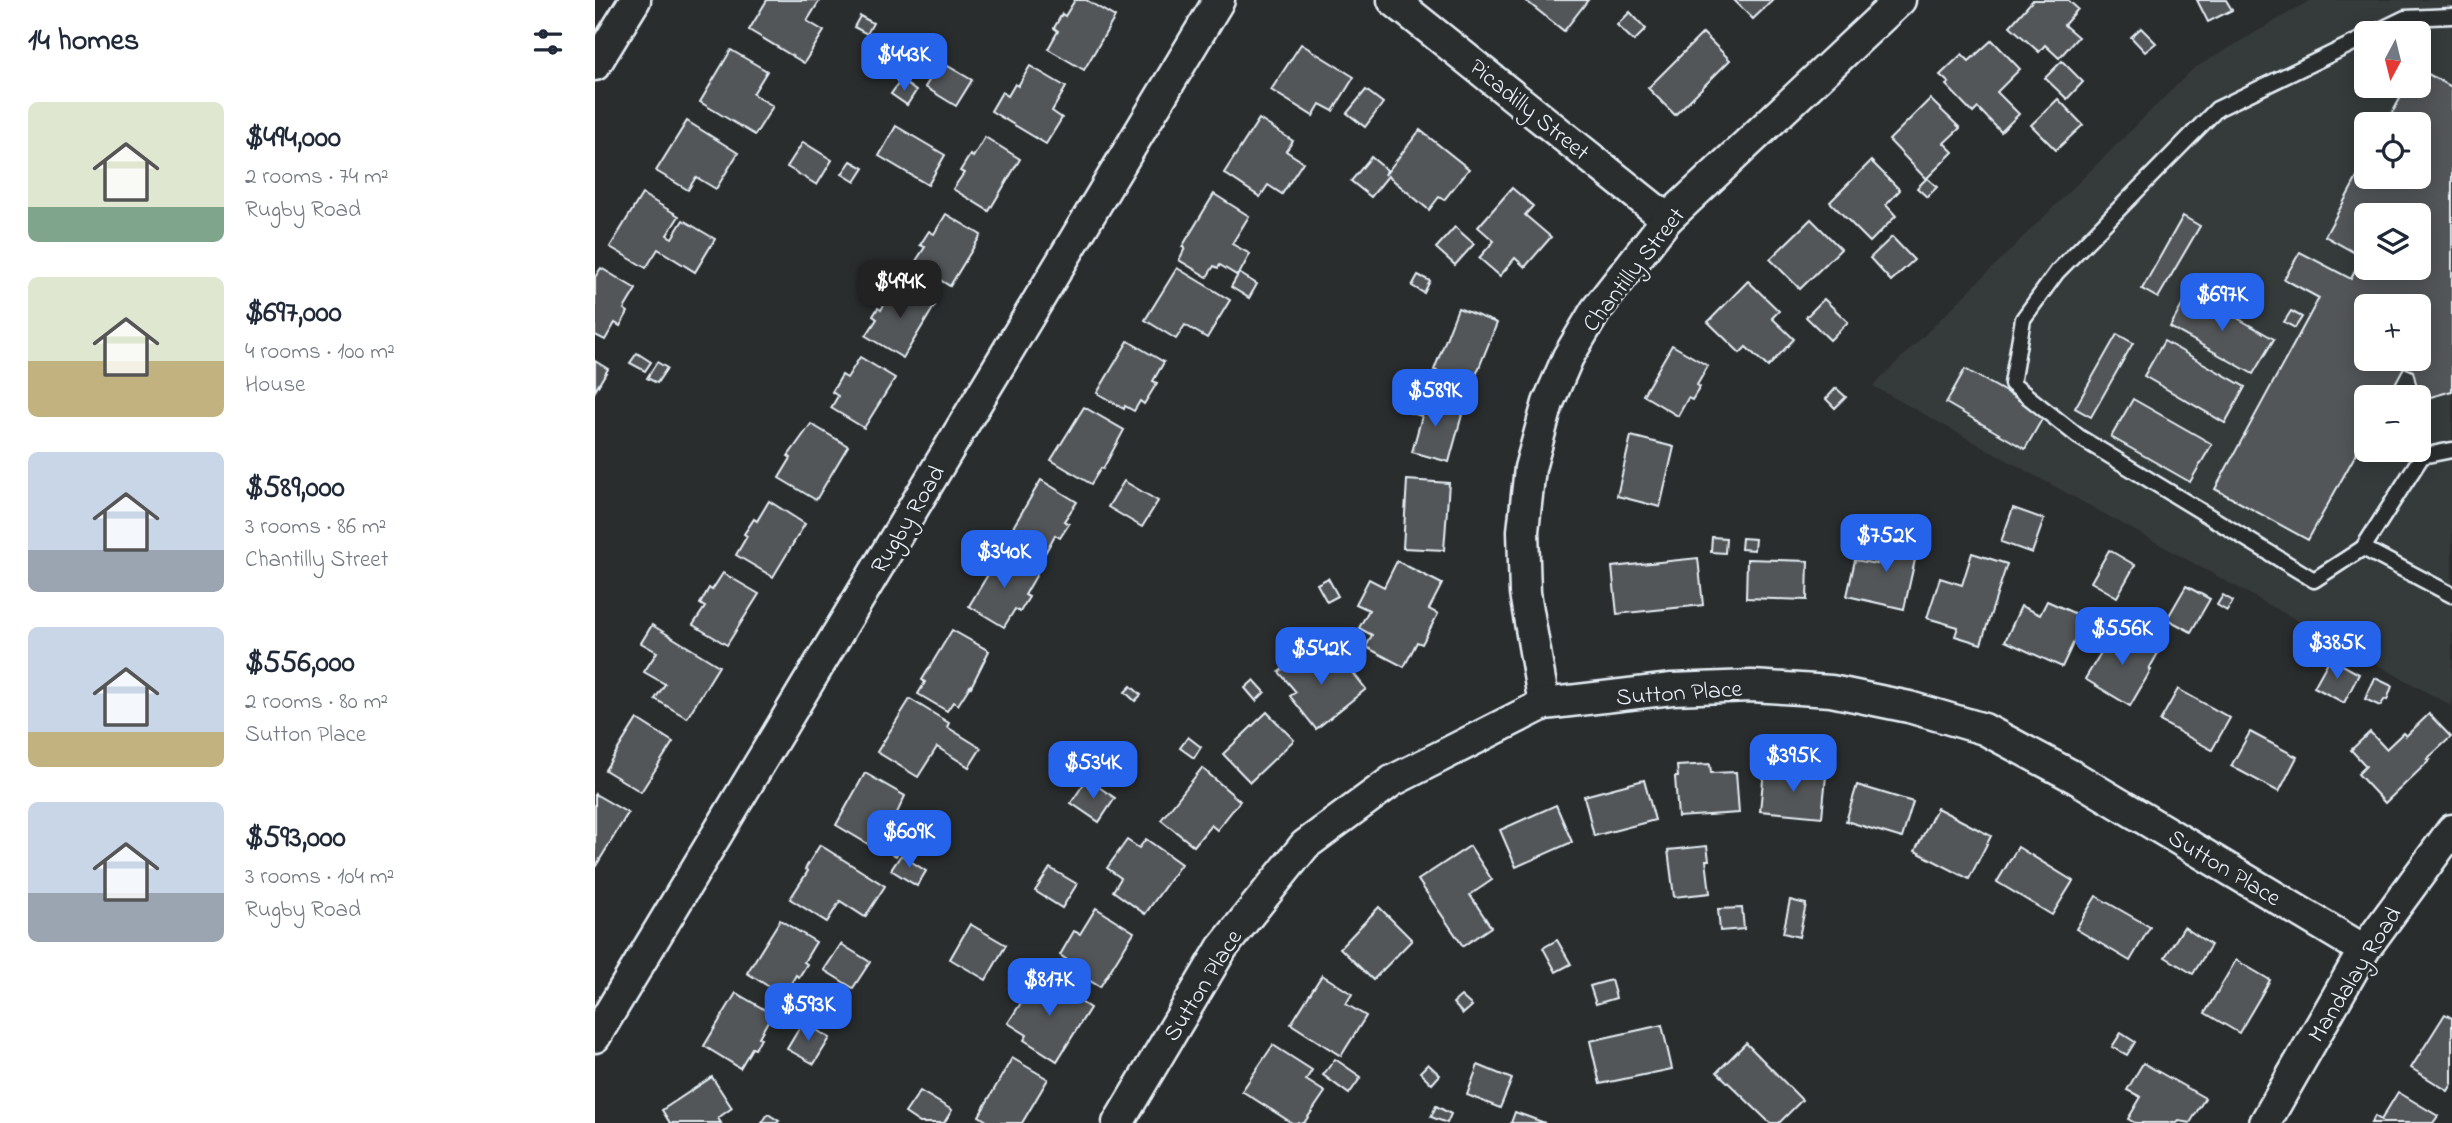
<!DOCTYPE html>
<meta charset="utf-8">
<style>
:root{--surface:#fff;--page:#f6f6f7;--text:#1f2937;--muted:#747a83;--accent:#2563eb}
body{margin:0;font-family:"Indie Flower",sans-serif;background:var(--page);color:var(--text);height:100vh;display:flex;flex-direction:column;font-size:26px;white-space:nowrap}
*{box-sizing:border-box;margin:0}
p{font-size:23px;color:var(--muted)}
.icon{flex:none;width:38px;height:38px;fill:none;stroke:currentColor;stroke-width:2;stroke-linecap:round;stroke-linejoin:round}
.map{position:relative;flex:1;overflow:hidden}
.sheet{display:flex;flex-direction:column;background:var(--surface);width:595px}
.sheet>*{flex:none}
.needle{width:46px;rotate:187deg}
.fabs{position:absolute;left:1759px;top:21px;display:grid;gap:14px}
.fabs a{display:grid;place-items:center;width:77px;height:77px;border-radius:10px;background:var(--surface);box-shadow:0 4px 18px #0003;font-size:35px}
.price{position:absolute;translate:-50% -60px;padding:0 16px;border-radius:14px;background:var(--accent);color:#fff;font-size:23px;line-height:46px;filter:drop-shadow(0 2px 4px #0008)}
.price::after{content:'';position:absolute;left:50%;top:42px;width:21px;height:16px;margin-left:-10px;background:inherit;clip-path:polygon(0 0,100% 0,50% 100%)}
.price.selected{background:#222;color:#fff}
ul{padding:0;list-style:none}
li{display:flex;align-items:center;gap:21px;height:175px;padding:0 28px}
li span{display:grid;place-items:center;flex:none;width:196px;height:140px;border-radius:10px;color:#555}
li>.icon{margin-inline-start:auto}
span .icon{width:84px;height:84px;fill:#fffc;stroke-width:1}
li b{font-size:30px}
h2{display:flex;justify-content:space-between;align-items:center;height:84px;padding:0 28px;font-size:30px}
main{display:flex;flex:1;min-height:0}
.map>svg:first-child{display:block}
</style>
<main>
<section class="sheet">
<h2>14 homes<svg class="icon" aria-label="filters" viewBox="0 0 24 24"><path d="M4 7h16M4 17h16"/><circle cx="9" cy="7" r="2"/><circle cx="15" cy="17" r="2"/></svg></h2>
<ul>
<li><span style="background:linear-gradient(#dfe7d0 75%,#7fa58c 0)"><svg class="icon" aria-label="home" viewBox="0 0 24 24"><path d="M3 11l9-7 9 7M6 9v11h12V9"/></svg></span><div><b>$494,000</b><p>2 rooms · 74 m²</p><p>Rugby Road</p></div></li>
<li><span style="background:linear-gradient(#dfe7d0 60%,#c2b280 0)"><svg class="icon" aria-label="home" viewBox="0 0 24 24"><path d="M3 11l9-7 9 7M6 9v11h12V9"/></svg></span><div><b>$697,000</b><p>4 rooms · 100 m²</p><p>House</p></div></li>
<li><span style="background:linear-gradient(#c9d6e8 70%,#9aa5b1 0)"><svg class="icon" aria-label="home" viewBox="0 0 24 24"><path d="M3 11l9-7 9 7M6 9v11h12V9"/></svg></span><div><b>$589,000</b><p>3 rooms · 86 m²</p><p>Chantilly Street</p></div></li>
<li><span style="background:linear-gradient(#c9d6e8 75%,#c2b280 0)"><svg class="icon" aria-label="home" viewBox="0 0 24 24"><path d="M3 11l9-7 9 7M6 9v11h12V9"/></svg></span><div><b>$556,000</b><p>2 rooms · 80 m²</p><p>Sutton Place</p></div></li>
<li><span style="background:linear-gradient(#c9d6e8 65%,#9aa5b1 0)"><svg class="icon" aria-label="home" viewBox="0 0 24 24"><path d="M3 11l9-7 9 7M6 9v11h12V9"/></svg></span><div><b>$593,000</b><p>3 rooms · 104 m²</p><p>Rugby Road</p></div></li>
</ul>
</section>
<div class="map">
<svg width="1857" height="1123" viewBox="0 0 1857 1123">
<rect width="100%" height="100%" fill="#2a2d2e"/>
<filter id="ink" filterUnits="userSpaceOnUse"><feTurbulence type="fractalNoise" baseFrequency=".0143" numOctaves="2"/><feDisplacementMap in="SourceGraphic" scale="14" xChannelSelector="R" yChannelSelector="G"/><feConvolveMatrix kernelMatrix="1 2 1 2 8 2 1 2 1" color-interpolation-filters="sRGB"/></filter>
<g filter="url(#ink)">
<path fill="#363a3b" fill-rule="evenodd" d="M1716,0h141v706l-579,-320 320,-317zM1771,33h53v53h-53zM1771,124h53v53h-53zM1771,215h53v53h-53zM1771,306h53v53h-53zM1771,397h53v53h-53z"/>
<g fill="#535759" stroke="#e8f1f8" stroke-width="2" fill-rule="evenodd">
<polygon points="172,0 225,0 212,21 229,31 209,63 154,30"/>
<polygon points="480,0 491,0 520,17 489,70 453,49 463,31 459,28 467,14 470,16"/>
<polygon points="930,0 993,0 969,31"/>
<polygon points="1139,0 1178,0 1158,19"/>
<polygon points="1438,0 1473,0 1483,9 1469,25 1483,37 1464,58 1450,45 1444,52 1415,26"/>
<polygon points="1602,0 1631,0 1637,10 1613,22"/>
<polygon points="1035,12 1051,29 1039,41 1022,25"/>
<polygon points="265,16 278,23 272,34 259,27"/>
<polygon points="1546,28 1561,43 1550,52 1536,37"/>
<polygon points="1108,33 1135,60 1080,115 1053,88"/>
<polygon points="1397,40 1425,69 1402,92 1424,114 1406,132 1383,108 1378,113 1351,85 1354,83 1345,75 1367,54 1374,61"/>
<polygon points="706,44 759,77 738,111 725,104 718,116 676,90"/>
<polygon points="136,50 172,71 158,94 178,106 160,135 105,102"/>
<polygon points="1467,61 1488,82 1472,99 1450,78"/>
<polygon points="346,62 377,80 361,106 330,87"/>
<polygon points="435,66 471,87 457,111 467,118 451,144 396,111 407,92 413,96 420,84 423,86"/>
<path d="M1824,69l33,18v304l-32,9 -7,-29 -9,-4 -16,30h-22v39l-58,104 -93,-51 104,-191 -35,-19 16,-27 51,27 11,-22 -37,-21 41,-75v16h53v-53h-33l21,-38h12zM1771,215h53v53h-53zM1771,306h53v53h-53z"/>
<polygon points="306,80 321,91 312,105 296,94"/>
<polygon points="771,90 788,103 770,127 752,113"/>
<polygon points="1335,99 1365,128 1349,143 1358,152 1331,179 1294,140"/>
<polygon points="1463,99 1488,125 1461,150 1436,125"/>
<polygon points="664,119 698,141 691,151 708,162 687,194 673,185 665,197 629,173"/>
<polygon points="92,121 143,153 121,189 101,177 93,190 61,171"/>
<polygon points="301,126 350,155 333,185 284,156"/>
<polygon points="825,130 874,169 849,200 844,197 834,210 793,176 776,197 756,181 776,157 792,170 790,175"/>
<polygon points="390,137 425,159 394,211 358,189 369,173 365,171 375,155 378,157"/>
<polygon points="208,142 237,160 222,185 192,167"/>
<polygon points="256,161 269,168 260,182 247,174"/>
<polygon points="1276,161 1305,190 1291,205 1301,216 1275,242 1235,202"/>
<polygon points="1332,178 1342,187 1332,197 1322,188"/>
<polygon points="917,188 938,206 930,215 956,237 930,267 920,258 905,276 884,258 899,241 883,227"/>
<polygon points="47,194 84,216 72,235 77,238 88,220 120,239 100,272 63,249 51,268 15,247"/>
<polygon points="619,194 654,216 637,244 655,254 643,276 625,265 623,268 619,266 612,277 584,260 590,248 587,247"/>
<polygon points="351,214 386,235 355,286 319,264 330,247 325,245 334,231 339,234"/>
<polygon points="1588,216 1605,226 1563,298 1547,289"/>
<polygon points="1216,219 1246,249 1205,289 1175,259"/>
<polygon points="860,227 879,244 860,265 841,248"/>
<polygon points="1297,237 1319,260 1296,281 1275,258"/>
<polygon points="6,268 41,289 29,309 33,312 25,326 20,323 10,340 0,335 0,277"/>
<polygon points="582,268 635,300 612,338 590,325 581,339 550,320"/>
<polygon points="644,273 662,284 654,298 636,287"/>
<polygon points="823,275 835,281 829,293 817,286"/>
<polygon points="1153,281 1184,311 1177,318 1199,339 1173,367 1151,347 1145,353 1113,322"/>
<polygon points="302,283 340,305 308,358 271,336 282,319 278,316 283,308 286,310"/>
<polygon points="1595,291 1679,339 1658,374 1575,327"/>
<polygon points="1229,299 1253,322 1235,340 1211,317"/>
<polygon points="863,308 902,323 877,385 839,370"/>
<polygon points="1696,311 1707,317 1700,328 1689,322"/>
<polygon points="1522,334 1538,343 1496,417 1480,408"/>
<polygon points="533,341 569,362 558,381 562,383 549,404 545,401 539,411 530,406 529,409 502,393"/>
<polygon points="1569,341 1650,387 1630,423 1549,376"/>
<polygon points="1077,345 1113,366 1102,385 1105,387 1097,400 1093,398 1083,416 1048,395"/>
<polygon points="42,353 56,362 50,371 35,363"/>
<polygon points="265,357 300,378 269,428 236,408 243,396 237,392 247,375 252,378"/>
<polygon points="0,361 13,369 0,391"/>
<polygon points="62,362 72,368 62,383 52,378"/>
<polygon points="1370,369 1450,414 1430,449 1351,403"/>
<polygon points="1241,388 1251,397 1240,408 1231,399"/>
<polygon points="817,397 868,411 854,462 817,452 827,416 813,412"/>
<polygon points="1538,399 1617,444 1595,482 1516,437"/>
<polygon points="489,407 529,430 508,469 506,468 496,484 456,460"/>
<polygon points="216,424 253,446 221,500 184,478 196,458 193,456"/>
<polygon points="1036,436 1079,447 1065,507 1022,496"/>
<polygon points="446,480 482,502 469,521 474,524 465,538 460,535 449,555 414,534"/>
<polygon points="812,480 854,483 849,550 808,548"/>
<polygon points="529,481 563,501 547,527 513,507"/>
<polygon points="174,501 210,524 178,577 141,555 152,536 149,534 159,519 162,521"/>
<polygon points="1418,508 1449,519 1437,553 1406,542"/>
<polygon points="1288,535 1324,542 1309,609 1252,596 1260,560 1282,564"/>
<polygon points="1117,537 1131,538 1130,553 1116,552"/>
<polygon points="1147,538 1160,539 1159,550 1146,549"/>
<polygon points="1514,550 1540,565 1522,597 1496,582"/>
<polygon points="406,553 442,574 430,595 434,597 425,612 420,609 409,627 374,606"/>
<polygon points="1377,553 1412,564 1386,644 1360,636 1363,627 1332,618 1345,578 1367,585"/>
<polygon points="1103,558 1108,605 1022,614 1017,567"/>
<polygon points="1152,559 1213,561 1212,600 1151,598"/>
<polygon points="802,561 847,584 834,609 843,614 827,644 822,642 809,667 771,647 777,635 764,628 774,610 761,604 774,579 789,587"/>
<polygon points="128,573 164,594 132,645 98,625 110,607 105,604 114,588 117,590"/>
<polygon points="733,578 743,596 732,602 722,584"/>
<polygon points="1591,586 1615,599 1596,632 1572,619"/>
<polygon points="1628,595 1638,601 1632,611 1622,605"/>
<polygon points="1452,601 1490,618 1467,667 1410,641 1426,606 1445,615"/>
<polygon points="57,625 124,666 92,718 60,699 70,684 49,672 62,652 46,643"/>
<polygon points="1521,628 1563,653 1554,669 1556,670 1535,706 1490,679"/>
<polygon points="357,630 394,651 376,687 375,686 363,705 358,702 352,711 323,694 330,682 327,680"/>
<polygon points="711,650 726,670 744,655 771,689 721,729 695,696 701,692 684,672"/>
<polygon points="1735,658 1764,674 1749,703 1719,687"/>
<polygon points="1780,678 1797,686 1792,700 1790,699 1785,706 1770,699"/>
<polygon points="659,680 670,692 661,701 650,688"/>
<polygon points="536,686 546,695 540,701 530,692"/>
<polygon points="1583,689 1635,718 1617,750 1565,721"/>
<polygon points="315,699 354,723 352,727 386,748 374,767 342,747 323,777 282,752"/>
<polygon points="672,712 699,740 655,782 628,754"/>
<polygon points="1834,714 1856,737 1832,759 1835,760 1790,803 1763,774 1771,766 1756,750 1775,732 1791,749 1808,733 1811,736"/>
<polygon points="42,719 78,742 46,792 10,770"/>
<polygon points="1655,732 1702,757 1684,792 1636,766"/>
<polygon points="593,737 606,747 599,758 585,748"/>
<polygon points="1115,764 1116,773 1141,772 1144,813 1083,817 1080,777 1083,777 1082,766"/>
<polygon points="607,768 645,801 622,830 616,825 599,846 566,820"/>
<polygon points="1169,770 1231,776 1227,817 1165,811"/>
<polygon points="270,773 310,796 293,832 310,841 301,856 279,844 278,847 241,825"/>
<polygon points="492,779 520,798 504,822 476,803"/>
<polygon points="1049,780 1060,820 999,836 989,796"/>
<polygon points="1262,785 1318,802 1307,838 1251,821"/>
<polygon points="0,794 33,813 1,866 0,865"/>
<polygon points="961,805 977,842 921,867 905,830"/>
<polygon points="1342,808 1396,836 1374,879 1320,851"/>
<polygon points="551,839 586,864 550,914 518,891 526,878 512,868 532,840 544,848"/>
<polygon points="225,845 290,886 270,917 245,901 232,922 195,899 213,871 210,869"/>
<polygon points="875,846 897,880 875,895 896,927 868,946 823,880"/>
<polygon points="1112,846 1114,860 1111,860 1115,893 1079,897 1073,850"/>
<polygon points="1423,847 1478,881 1457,915 1402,882"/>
<polygon points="306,855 331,871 322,886 296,870"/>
<polygon points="455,868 482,884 467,908 440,891"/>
<polygon points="1501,896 1555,927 1535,961 1481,929"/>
<polygon points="1195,900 1211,904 1204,937 1188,933"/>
<polygon points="784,907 817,940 778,980 745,948"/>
<polygon points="501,908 539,932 505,987 472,967 475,962 465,955 479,931 485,934"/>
<polygon points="1147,908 1149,929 1125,931 1123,909"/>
<polygon points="185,920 221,942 209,962 212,964 204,977 201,975 189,996 152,973"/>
<polygon points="375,924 411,945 391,980 355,959"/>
<polygon points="1589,927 1616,945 1598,974 1570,957"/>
<polygon points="962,940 976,964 961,972 948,948"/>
<polygon points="246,944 275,962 258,988 229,970"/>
<polygon points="1641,960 1675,980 1644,1033 1610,1013"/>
<polygon points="444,975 495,1008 462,1061 429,1040 432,1035 413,1023"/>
<polygon points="727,975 757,994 751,1004 771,1016 746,1056 696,1024"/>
<polygon points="1016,980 1021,998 1001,1004 995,986"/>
<polygon points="141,993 177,1014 164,1037 166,1038 160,1049 157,1048 145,1068 109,1046"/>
<polygon points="866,996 877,1006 868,1014 858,1003"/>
<polygon points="1850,1014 1857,1018 1857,1084 1853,1091 1816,1068"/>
<polygon points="208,1022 235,1038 219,1064 192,1049"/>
<polygon points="1067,1025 1077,1069 1005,1084 995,1041"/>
<polygon points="1526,1033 1540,1042 1532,1055 1517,1047"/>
<polygon points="1151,1043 1207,1100 1184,1123 1175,1123 1122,1072"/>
<polygon points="678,1045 717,1070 711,1080 730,1092 709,1123 697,1123 647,1091"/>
<polygon points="417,1058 453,1079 427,1123 395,1123 384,1116"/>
<polygon points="740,1059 766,1077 754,1094 728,1075"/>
<polygon points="1548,1063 1610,1098 1595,1123 1584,1121 1582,1123 1540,1123 1533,1119 1546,1097 1532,1090"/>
<polygon points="833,1064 845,1075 837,1084 825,1072"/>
<polygon points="883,1065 917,1079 905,1108 872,1095"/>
<polygon points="117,1077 137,1108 123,1118 126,1123 75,1123 67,1110"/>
<polygon points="325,1091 357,1110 349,1123 325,1123 310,1113"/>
<polygon points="1803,1092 1843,1116 1838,1123 1776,1123 1780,1116 1786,1120"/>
<polygon points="841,1106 856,1114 852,1123 836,1117"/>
<polygon points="920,1112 950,1123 916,1123"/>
<polygon points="173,1114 184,1121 182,1123 167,1123"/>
</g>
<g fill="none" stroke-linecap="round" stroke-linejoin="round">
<defs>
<g id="lane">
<polyline points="1779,33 1810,18 1857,16"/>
<polyline points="1857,450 1827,456 1768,548 1857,595"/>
<polyline points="1768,548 1719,580 1484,437 1417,384 1428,319 1462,272 1622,109 1771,37"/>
</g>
<g id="street">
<polyline points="798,0 1072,219"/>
<polyline points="0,65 40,0"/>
<polyline points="949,704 930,593 928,531 935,468 953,403 973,357 1001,310 1072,219 1305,0"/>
<polyline points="0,1037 624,0"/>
<polyline points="523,1123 627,948 710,845 797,781 949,704 1077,689 1157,686 1236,691 1314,707 1389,729 1481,778 1769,950"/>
<polyline points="1670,1123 1769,950 1857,830"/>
</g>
</defs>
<use href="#lane" stroke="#e8f1f8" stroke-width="19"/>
<use href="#street" stroke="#e8f1f8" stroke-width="35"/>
<use href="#lane" stroke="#2a2d2e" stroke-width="14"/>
<use href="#street" stroke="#2a2d2e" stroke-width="30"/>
</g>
</g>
<g text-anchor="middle" stroke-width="6" stroke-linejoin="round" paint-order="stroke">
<g font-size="24" fill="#e8f1f8" stroke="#2a2d2e">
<text transform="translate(935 109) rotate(39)" y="8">Picadilly Street</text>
<text transform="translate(1038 269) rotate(-52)" y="8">Chantilly Street</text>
<text transform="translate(312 519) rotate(-59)" y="8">Rugby Road</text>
<text transform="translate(1084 692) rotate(-4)" y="8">Sutton Place</text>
<text transform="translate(1630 867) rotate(31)" y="8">Sutton Place</text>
<text transform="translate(1759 974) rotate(-58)" y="8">Mandalay Road</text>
<text transform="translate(607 985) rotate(-58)" y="8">Sutton Place</text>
</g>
</g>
</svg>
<div class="fabs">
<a><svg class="needle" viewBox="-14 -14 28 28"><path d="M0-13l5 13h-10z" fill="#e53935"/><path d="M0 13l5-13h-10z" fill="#747a83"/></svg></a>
<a><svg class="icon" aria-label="locate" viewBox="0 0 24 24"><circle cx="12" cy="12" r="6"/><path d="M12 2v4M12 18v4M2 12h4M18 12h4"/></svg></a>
<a><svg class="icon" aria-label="layers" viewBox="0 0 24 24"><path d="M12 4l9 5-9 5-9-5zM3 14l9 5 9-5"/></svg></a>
<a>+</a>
<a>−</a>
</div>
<b class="price" style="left:309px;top:93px">$443K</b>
<b class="price selected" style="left:305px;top:320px">$494K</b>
<b class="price" style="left:1627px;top:333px">$697K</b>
<b class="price" style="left:840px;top:429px">$589K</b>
<b class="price" style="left:1291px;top:574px">$752K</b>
<b class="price" style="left:409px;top:590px">$340K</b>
<b class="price" style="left:1527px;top:667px">$556K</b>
<b class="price" style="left:1742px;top:681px">$385K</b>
<b class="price" style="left:726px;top:687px">$542K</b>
<b class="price" style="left:1198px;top:794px">$395K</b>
<b class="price" style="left:498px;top:801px">$534K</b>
<b class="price" style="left:314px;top:870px">$609K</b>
<b class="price" style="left:454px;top:1018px">$817K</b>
<b class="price" style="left:213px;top:1043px">$593K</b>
</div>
</main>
